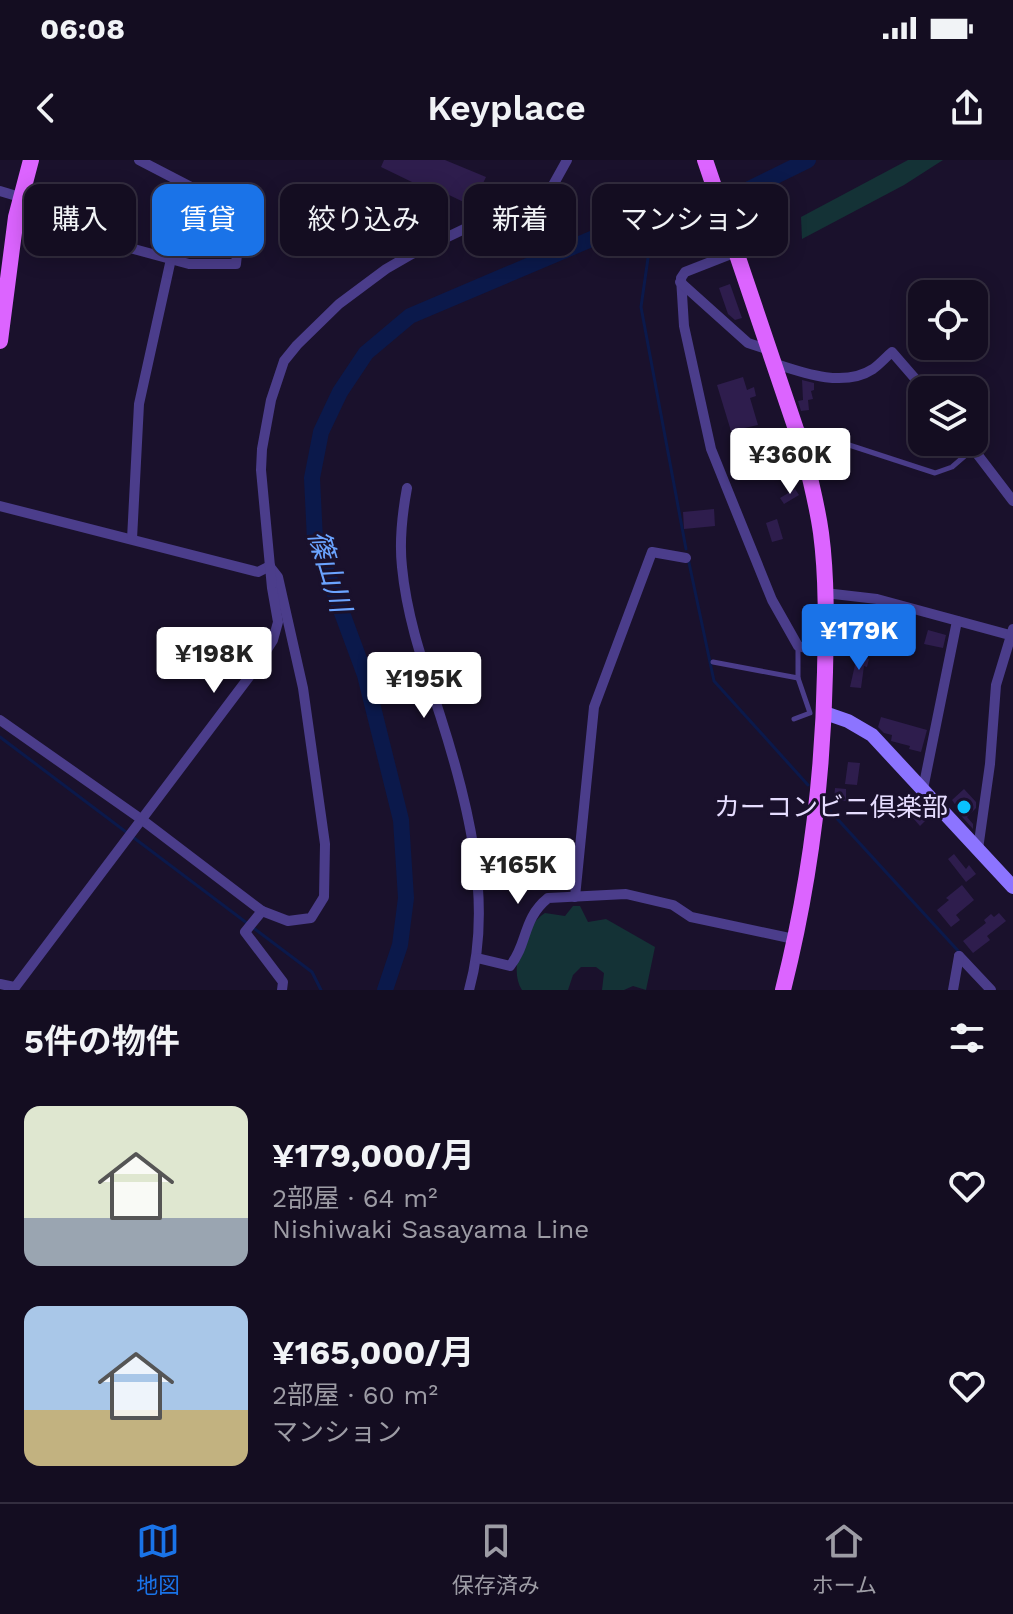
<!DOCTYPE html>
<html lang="ja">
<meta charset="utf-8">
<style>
:root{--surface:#140d21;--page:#1d162a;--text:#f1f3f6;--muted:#9d9ca5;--line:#332d3f;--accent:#1a73e8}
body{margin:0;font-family:"Work Sans","Noto Sans JP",sans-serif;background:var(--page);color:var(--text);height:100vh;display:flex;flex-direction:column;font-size:30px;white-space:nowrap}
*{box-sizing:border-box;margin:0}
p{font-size:26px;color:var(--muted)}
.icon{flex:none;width:44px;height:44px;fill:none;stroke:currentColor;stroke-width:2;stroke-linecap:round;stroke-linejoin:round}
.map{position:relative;height:830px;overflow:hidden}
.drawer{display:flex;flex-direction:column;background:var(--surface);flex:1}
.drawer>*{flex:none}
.banner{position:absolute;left:24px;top:24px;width:966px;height:72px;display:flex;gap:16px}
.fabs{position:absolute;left:908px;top:120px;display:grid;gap:16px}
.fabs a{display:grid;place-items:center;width:80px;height:80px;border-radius:16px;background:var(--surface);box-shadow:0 4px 20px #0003,0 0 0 2px var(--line);font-size:40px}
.price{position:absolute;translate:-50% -68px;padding:0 18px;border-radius:8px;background:#fff;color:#222;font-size:26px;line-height:52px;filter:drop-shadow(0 2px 4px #0008)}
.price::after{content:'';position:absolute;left:50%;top:48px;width:24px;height:18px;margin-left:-12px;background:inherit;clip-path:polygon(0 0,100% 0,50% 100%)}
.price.current{background:var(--accent);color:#fff}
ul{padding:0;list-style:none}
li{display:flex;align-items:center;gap:24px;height:200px;padding:0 24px}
li span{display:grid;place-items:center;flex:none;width:224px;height:160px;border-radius:16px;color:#555}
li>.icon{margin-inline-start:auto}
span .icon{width:96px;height:96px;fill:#fffc;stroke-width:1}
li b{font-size:34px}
h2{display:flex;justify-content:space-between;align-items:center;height:96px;padding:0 24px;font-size:34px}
.pill{padding:0 28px;border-radius:16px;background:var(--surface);box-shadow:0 4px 20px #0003,0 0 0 2px var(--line);font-size:28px;line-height:72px}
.pill.current{background:var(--accent);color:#fff}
.status{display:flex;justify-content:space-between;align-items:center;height:56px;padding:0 40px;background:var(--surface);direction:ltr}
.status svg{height:22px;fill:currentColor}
header{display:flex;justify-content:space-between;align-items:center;height:104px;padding:0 24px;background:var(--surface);font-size:36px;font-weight:600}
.menu{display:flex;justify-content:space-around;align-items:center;height:112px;border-top:2px solid var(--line);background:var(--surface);font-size:22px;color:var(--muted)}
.menu a{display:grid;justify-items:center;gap:4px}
.menu .current{color:var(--accent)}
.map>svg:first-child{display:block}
</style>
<div class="status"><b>06:08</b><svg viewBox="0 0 49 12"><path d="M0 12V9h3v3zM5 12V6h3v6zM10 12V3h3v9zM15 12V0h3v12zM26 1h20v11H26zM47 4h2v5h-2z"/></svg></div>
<header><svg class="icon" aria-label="back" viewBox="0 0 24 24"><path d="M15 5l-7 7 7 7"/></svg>Keyplace<svg class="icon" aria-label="share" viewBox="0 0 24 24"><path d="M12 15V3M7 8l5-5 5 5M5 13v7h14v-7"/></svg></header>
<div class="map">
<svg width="1013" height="830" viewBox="0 0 1013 830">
<rect width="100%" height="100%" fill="#1a112c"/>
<g fill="#143236">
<polygon points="908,0 943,0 904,25 802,79 801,57"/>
<path d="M573,746h7l8,16 18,-3 49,28 -9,43 -13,-4 -9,4h-22l2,-17 -8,-6h-15l-8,8 -5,15h-46c-14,-22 2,-64 23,-77l20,3z"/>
</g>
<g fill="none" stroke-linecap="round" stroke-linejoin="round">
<g stroke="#0b194b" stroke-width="3">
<polyline points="648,60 648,98 641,147 686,389"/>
<polyline points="688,398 714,521 808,625"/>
<polyline points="0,577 312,812 321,830"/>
<polyline points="831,652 961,794"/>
</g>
<polyline stroke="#0b194b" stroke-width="16" points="385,830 400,785 406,738 401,660 365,515 315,380 312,318 321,272 340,232 366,193 410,156 622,66 733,37 808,0"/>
</g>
<g fill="#2e1d4d">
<polygon points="384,0 445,0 486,17 472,46 449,35 447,39 381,7"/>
<polygon points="730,124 742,158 735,160 728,154 719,128"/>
<polygon points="743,217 747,230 754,227 756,236 750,238 758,265 731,271 717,225"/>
<polygon points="802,220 814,223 814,230 811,231 813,239 808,240 809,250 801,251 798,241 803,240"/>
<polygon points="795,329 799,335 784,344 780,338"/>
<polygon points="714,349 715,366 684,369 683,352"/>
<polygon points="777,359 783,379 772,382 766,363"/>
<polygon points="928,470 946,475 943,488 924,484"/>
<polygon points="857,496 869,499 867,507 864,506 861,528 850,527"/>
<polygon points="881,557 927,570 921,592 909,589 910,586 891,581 892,575 884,573 878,567"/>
<polygon points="848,602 860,603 857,625 845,624"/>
<polygon points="835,628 846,629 846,641 834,640"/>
<polygon points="964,629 976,642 976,648 967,657 973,664 973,669 955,649 957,647 952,640"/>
<polygon points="925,647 932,654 920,666 913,658"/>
<polygon points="954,694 966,709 969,705 976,714 966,722 948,699"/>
<polygon points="962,725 974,740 956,755 960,760 951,767 937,750 949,740 946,738"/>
<polygon points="999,753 1006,761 987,776 990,780 973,793 963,781 986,763 984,760 991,754 994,757"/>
</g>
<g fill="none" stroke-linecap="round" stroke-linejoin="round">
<g stroke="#4b3d8b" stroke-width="5">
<polyline points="800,269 935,313 952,307 974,288"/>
<polyline points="713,502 798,518 798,486"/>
<polyline points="794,559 810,553 798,518"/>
</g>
<g stroke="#4b3d8b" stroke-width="10">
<polyline points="0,31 20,37"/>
<polyline points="16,57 189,104 236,104 239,74 245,59 218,41 139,0"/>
<polyline points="736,92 685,112 681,118 684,166 711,289 772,440 798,486 813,490 826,490"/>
<polyline points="680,122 748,183 769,190"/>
<path d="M773,203c30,10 71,25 100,6 7,-5 13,-12 19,-17l33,38"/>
<polyline points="968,282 1013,341"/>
<path d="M407,328c-5,27 -8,52 -5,79 5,52 22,99 38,148 27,84 54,187 29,275"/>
<polyline points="0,346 258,412 270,406"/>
<polyline points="132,379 139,244 171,99"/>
<polyline points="825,433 877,439 1013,476"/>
<polyline points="0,560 141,659 262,751 288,761 311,758 324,737 325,684 303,528 278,417 271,408"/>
<polyline points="923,629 957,461"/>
<polyline points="978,689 990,604 996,525 1013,469"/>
<polyline points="575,737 594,547 652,392 686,398"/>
<polyline points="262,751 245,772 283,822 282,830"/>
<polyline points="959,796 991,830"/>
<path d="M477,798l33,8c18,-22 12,-47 38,-68l78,-4 47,11 18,12 103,22"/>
<polyline points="0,824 14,827"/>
<polyline points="13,830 252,513 273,480 278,462 272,428 261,310 262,289 271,240 284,201 297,185 339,144 386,109 412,94 552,27 567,0"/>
<polyline points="953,830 959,796"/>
</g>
<polyline stroke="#8c74ff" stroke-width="14" points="825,553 848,561 872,575 1013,727"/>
<g stroke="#dc64ff" stroke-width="16">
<path d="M705,0l98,290c7,27 14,54 18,83 6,45 5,93 4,139 -2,110 -15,211 -42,318"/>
<polyline points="0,181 16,57 31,0"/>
</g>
</g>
<circle fill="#09c2ff" stroke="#1a112c" stroke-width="3" cx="964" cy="647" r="8"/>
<g text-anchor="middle" stroke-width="6" stroke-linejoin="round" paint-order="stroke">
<g font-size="26" fill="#e6ddff" stroke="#1a112c" text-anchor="end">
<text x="948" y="656">カーコンビニ倶楽部</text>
</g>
<g font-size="28" font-style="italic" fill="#6ba4ff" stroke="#1a112c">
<text transform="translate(330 411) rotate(73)" y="10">篠山川</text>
</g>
</g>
</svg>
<div class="fabs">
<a><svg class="icon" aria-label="locate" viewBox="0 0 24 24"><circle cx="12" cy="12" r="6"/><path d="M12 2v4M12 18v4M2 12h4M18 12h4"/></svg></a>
<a><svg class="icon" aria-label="layers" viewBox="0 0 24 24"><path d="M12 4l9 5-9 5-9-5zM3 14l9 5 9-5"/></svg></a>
</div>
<b class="price" style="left:790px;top:336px">¥360K</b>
<b class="price current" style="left:859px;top:512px">¥179K</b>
<b class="price" style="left:214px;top:535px">¥198K</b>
<b class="price" style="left:424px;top:560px">¥195K</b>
<b class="price" style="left:518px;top:746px">¥165K</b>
<div class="banner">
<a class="pill">購入</a>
<a class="pill current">賃貸</a>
<a class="pill">絞り込み</a>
<a class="pill">新着</a>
<a class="pill">マンション</a>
</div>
</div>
<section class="drawer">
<h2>5件の物件<svg class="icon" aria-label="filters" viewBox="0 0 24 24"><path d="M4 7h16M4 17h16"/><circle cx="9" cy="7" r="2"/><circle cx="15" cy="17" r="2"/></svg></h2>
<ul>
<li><span style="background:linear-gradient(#dfe7d0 70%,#9aa5b1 0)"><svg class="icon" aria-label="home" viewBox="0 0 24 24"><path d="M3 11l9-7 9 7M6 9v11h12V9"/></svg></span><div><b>¥179,000/月</b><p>2部屋 · 64 m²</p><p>Nishiwaki Sasayama Line</p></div><svg class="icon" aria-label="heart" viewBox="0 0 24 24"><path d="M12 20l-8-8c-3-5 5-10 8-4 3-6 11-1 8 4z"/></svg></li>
<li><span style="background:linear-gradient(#a9c7e8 65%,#c2b280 0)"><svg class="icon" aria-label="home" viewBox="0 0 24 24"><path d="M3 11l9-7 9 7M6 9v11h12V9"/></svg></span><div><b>¥165,000/月</b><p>2部屋 · 60 m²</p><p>マンション</p></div><svg class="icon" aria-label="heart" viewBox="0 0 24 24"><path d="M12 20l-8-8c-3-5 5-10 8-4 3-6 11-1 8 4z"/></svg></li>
</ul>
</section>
<nav class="menu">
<a class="current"><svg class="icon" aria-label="map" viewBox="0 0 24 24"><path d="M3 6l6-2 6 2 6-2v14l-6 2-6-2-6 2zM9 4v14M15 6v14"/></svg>地図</a>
<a><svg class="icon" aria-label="saved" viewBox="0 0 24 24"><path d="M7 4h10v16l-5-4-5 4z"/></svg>保存済み</a>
<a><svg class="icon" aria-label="home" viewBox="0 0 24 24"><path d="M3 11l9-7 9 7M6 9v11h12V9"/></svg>ホーム</a>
</nav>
